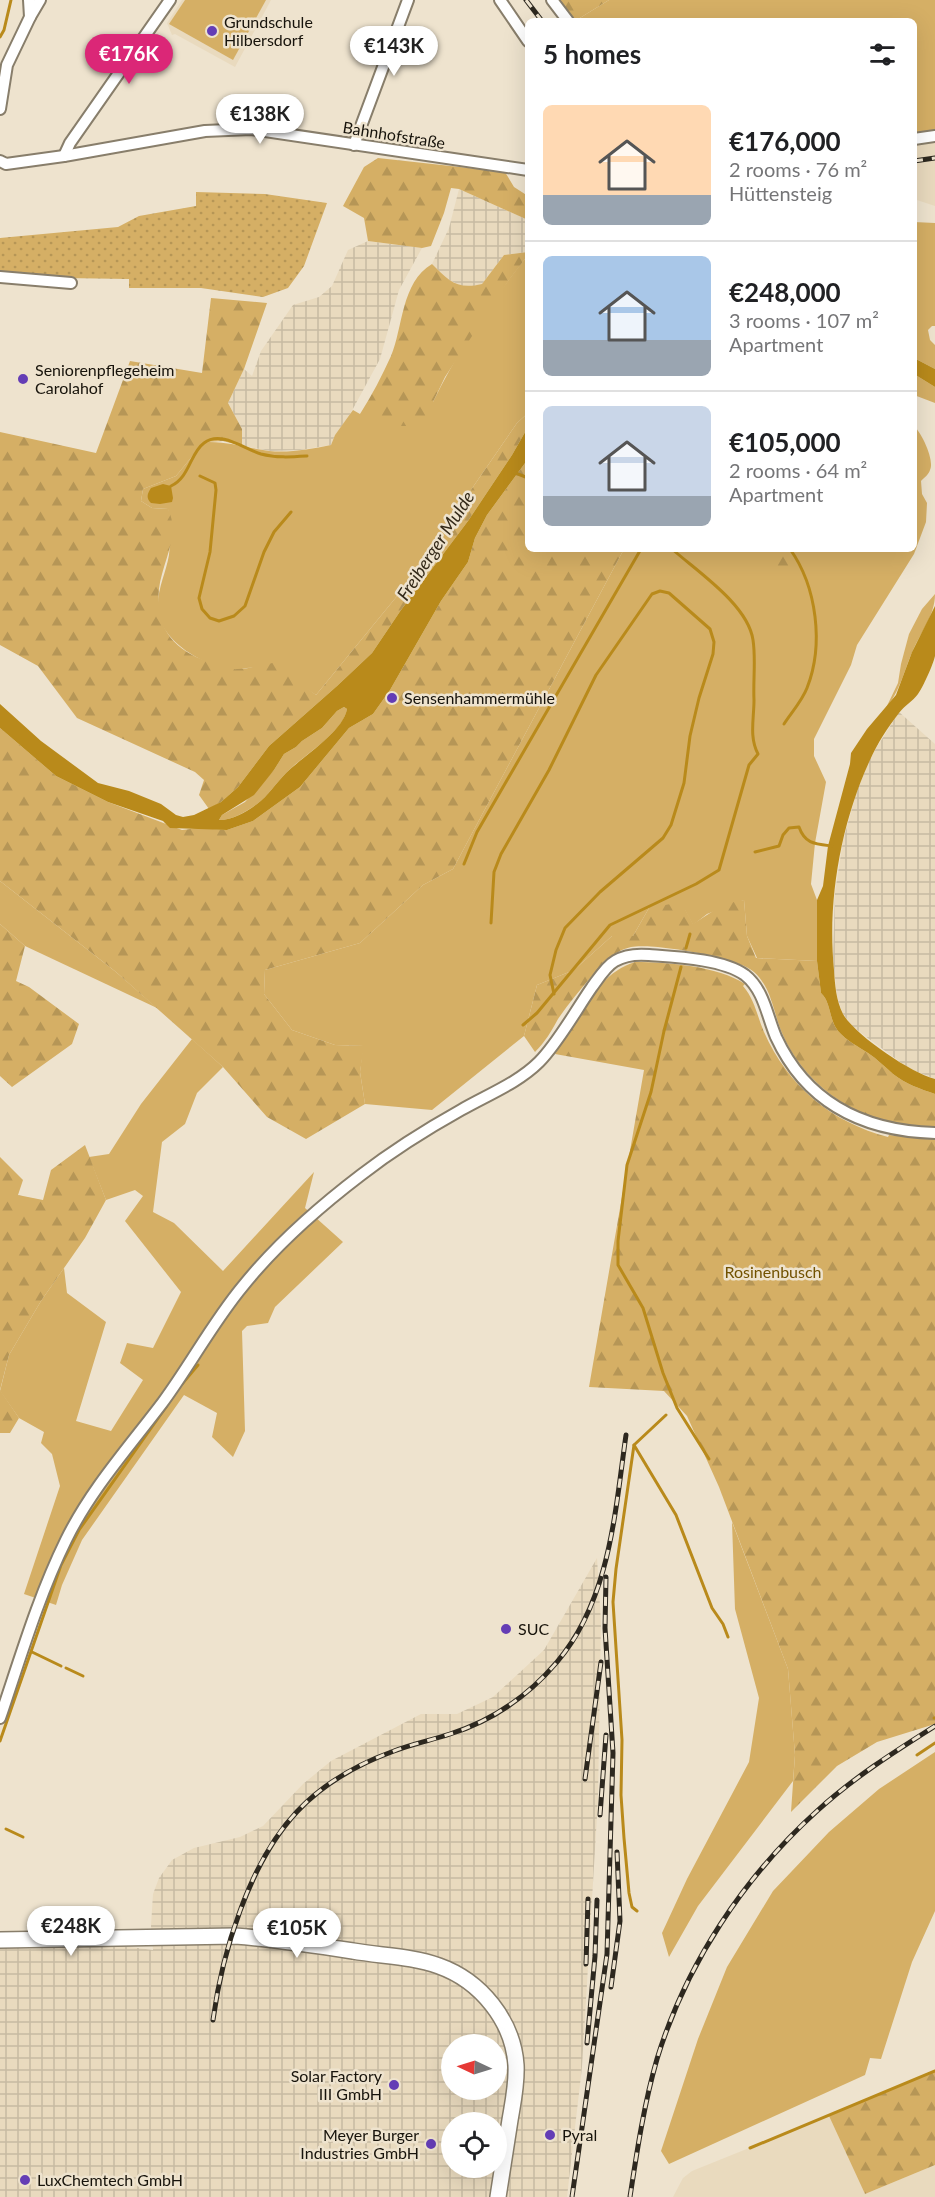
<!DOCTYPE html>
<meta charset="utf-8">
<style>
:root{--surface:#fff;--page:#f2f2f2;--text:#202124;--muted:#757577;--line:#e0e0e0;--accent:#db2777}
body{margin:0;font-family:Lato,sans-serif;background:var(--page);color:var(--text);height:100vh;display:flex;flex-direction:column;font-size:22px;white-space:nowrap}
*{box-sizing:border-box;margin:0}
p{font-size:20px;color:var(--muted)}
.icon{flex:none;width:33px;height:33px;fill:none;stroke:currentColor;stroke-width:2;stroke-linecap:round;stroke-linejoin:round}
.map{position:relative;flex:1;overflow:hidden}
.drawer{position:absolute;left:525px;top:18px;width:392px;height:534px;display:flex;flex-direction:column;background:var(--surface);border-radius:9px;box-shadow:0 6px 24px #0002}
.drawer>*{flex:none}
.needle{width:39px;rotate:274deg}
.tools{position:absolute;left:441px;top:2034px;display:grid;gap:12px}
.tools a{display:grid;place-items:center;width:66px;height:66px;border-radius:50%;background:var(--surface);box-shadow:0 6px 24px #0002;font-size:30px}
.price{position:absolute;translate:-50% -51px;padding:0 14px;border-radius:21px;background:#fff;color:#222;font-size:20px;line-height:39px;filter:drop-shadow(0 2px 3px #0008)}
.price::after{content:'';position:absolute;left:50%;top:36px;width:18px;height:14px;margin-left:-9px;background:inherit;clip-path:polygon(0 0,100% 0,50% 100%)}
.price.selected{background:var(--accent);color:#fff}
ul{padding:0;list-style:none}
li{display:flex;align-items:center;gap:18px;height:150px;padding:0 18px}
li+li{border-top:2px solid var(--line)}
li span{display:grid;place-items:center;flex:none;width:168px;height:120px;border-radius:9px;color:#555}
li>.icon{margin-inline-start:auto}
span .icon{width:72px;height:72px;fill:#fffc;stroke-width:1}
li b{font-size:26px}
h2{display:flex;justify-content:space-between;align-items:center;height:72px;padding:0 18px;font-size:26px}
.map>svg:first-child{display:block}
</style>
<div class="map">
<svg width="935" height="2197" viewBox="0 0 935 2197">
<defs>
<pattern id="industrial-grid" width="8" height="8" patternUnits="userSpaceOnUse" patternTransform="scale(1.5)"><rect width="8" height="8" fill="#e9dabe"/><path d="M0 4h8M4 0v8" fill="none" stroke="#c7baa2"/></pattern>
<pattern id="forest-firs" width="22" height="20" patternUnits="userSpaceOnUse" patternTransform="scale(1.5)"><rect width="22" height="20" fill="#d5af65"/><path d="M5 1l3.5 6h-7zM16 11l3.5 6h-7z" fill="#b69656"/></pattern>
<pattern id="park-dots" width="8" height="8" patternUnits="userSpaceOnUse" patternTransform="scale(1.5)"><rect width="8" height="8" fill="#d5af65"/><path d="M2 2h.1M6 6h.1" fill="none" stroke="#b69656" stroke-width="1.8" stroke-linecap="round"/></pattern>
</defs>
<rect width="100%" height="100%" fill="#eee3ce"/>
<g fill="#e9dabe">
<polygon points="182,0 271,0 235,67 175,34 172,35 167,23"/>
<polygon points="935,140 935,206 914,199 914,144"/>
<polygon points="829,2116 865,2194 935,2165 935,2197 673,2197 683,2178 692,2171"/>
</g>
<g fill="url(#industrial-grid)" fill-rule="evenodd">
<polygon points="459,189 528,220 528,252 504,255 482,284 466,288 447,279 432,264 449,228"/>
<polygon points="368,241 422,248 399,290 380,359 348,418 335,435 331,445 300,450 271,451 242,446 242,429 228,403 244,369 252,376 261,351 293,305 319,297 332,286 348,250"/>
<polygon points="899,712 935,744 935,1079 908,1068 853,1027 843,1014 837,997 833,958 835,892 843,841 856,794 870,758"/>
<path d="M597,1558l4,64 -3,177 -16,268 -15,130h-567v-250l30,2 85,-4 38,5 -2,-24 2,-32 6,-16 13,-18 22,-12 46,-11 23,-11 40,-42 28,-23 90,-47h36l36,-17 51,-47zM452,2044h44v46h-44zM452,2122h44v46h-44z"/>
</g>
<g fill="#d5af65">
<polygon points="185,0 266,0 233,60 169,24"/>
<polygon points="609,0 935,0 935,140 914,144 914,21 575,21"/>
<polygon points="914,222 935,223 935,326 932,326 928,330 930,340 935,345 935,369 914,358"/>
<path d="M528,255v158l-11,10 -115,167 -86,105c-18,-13 -41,-24 -63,-27 -6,-1 -12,2 -18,2 -29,-3 -76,-28 -77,-62 -1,-19 8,-35 11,-53 2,-15 0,-32 -1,-46l-16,-1 -11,-7 2,-12 33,-13 28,-34c25,-1 42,6 65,9 21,2 42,-2 62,-6l4,-10 18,-25 7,4 73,-12c25,-52 59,-102 95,-147z"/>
<polygon points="914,374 935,387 935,403 914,395"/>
<path d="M914,426c7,6 21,34 16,44 -1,4 -6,8 -9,11l1,13 5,9 -1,19 -12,32 -57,91 -6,20 -37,74v17l12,26 -11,61 -4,41 6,16v61l-60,-3 -10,-22 -3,-36 -37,14 -14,11 -8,-15 -36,-2 -16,28h-21l-38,34 -37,15 -13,51 -92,74 -67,-6 -5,-32 3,-26 -28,-1 -43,-15 -28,-36 1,-24 95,-27 63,-58 30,-16 171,-320h290z"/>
<path d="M935,594c0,21 -14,38 -22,56 -10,23 -12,39 -28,60l13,-27 3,-19 8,-30 13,-25z"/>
<path d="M344,707l3,2c-4,24 -45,47 -61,64 -10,10 -18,23 -29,31 -12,8 -24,16 -38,16l3,-5 23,-13 29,-32 10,-16 12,-7 6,-6 20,-13 15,-17z"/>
<polygon points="0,881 116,972 157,1008 25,946 0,924"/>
<polygon points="192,1039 223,1067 197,1093 185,1124 162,1142 153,1212 174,1223 223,1271 314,1172 305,1208 343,1242 275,1307 268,1323 247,1326 242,1331 245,1431 233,1457 212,1437 217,1413 184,1395 82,1540 62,1585 56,1605 24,1594 60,1486 52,1454 41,1443 44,1432 19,1418 0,1391 9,1355 41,1301 64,1268 67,1293 106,1322 76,1421 111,1431 143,1380 120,1363 127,1343 153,1348 181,1292 125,1221 143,1196 135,1190 106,1200 89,1157 109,1154 141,1104"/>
<polygon points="732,1522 788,1669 795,1755 793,1781 698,1906 669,1957 662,1933 687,1879 749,1762 759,1698 735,1609"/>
<polygon points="935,1752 935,1911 912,1962 881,2059 870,2058 865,2075 669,2164 661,2151 698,2039 727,1967 773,1891 829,1832 879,1789"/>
</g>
<g fill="url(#forest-firs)">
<polygon points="557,0 609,0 575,21"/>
<polygon points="378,158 505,172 514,187 528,196 528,220 459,189 451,188 444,213 431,246 422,248 368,241 364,218 343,206 364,167"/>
<path d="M528,252v3l-19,25 -64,97 -12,25 -1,24h-30l-42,-12c12,-19 22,-38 31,-58 12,-28 10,-74 41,-92 17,17 25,26 50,20l22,-29z"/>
<path d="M211,298l56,5 -23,66 -16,34 14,26v17l-19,-5 -19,1 -28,34 -33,13 -2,12 11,7 16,1c13,26 -6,53 -9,80 -4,43 18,64 57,75 7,2 15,6 22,5 18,-1 37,-7 54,-11l7,24 17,13 86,-105 115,-167 11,-10v14l-16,28 -44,66 -67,89 -29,43 -35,33 -68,60 -31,41 -17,15 -12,7 -10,-14 5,-15 -9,-8 -118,-54 -39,-52 -38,-21v-213l96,21 34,-92 72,12z"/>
<polygon points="528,459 528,549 624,549 453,869 423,885 360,943 265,970 264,994 292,1030 335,1045 364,1046 360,1072 365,1104 306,1139 267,1117 223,1067 116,972 0,881 0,728 56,776 108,802 182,830 198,828 227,830 253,821 300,787 349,728 373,714 390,690 441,601 468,562 475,538 487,515"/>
<path d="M754,549h30l11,16 -6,8c-17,-3 -20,-16 -35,-24z"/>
<path d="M744,900l3,36 9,22 61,3 4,32c10,9 8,27 17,38 9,10 19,15 30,22 9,6 17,14 25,21 13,10 27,15 42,20v33c-15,-1 -30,-1 -45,-5 -48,-11 -89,-44 -108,-89 -9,-21 -10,-45 -28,-61 -16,-15 -101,-29 -123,-25 -9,2 -17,7 -24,12 -6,5 -11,12 -15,17 -12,14 -24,28 -34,43 -7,13 -13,23 -23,33l-11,-16 13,-51 37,-15 38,-34h21l16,-28 27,-5 9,6 8,15 31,-20z"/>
<polygon points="0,924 25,946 16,981 29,987 79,1024 72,1044 12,1087 0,1076"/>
<path d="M635,962c32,0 83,4 110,22l-2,2c12,14 14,30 21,46 24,54 67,90 124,105l1,-2 46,4v585l-58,18 -40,24 -46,46 4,-57 -7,-86 -69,-182 -32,-71 -23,-25 -75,-4 55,-317 -89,-16c22,-32 40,-80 80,-92z"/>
<polygon points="85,1145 106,1200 85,1238 41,1301 9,1355 0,1390 19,1418 10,1433 0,1433 0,1157 23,1180 18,1195 43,1200 51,1170"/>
<polygon points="935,2071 935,2165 865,2194 829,2116"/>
</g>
<polygon fill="url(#park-dots)" points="196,192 265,194 327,203 304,266 288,288 263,297 201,288 129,288 129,279 64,278 0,272 0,238 118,227 139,216 196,206"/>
<g fill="#b98a1b" fill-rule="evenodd">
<polygon points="914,358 935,369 935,387 914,374"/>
<path d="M528,427v32l-41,56 -12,23 -7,24 -27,39 -51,89 -17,24 -24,14 -49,59 -47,34 -26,9 -57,-2 -7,-7 -55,-19 -52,-26 -56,-48v-24l41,37 57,42 31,8 32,13 15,11 7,2 11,-2 27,-13 17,-15 31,-41 68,-60 35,-33 29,-43 67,-89 44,-66zM344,707l3,2c-4,23 -45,48 -61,64 -10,10 -18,23 -29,31 -11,8 -24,16 -38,16l3,-5 32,-20 20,-25 10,-16 12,-7 6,-6 20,-13 15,-17z"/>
<path d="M163,484l8,2 2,12 -1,4 -12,2 -9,-1c-5,-5 -4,-9 0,-15z"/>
<path d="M935,606c0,16 0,35 0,50 -2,9 -12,31 -17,38 -5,7 -14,12 -19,19 -11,14 -22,31 -29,47 -29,63 -43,140 -36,210 1,15 2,30 9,44 12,21 68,59 92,65v15c-15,-5 -29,-10 -42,-20 -8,-7 -16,-15 -25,-21 -11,-7 -21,-12 -30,-22 -9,-11 -7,-29 -17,-38l-4,-32v-61l6,-14 5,-40 22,-82 1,-11 16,-24 29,-34 16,-43z"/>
</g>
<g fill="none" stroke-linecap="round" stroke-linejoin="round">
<g stroke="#b98a1b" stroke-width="3">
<polyline points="0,37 4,30 11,0"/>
<polyline points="513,472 528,478"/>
<polyline points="200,476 215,483 216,490 210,552 199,598 202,609 210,618 219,621 234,616 245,606 264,552 274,532 291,512"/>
<path d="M171,486c19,-9 19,-33 33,-43 17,-13 40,6 57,11 15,4 30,3 46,2"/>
<path d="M784,724c7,-11 18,-23 23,-36 17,-43 10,-101 -17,-139"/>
<path d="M755,852l24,-6 4,-11 6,-7 10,-1c6,17 16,17 33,19"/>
<polyline points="464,864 477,832 641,549"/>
<polyline points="491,923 494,872 501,854 549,770 596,675 652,594 660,591 669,593 710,629 714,642 713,654 699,698 690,736 684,783 671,825 663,838 600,892 565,928 556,950 550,975 554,994"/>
<polyline points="686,948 690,934"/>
<polyline points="681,967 664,1031 651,1092 627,1165 618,1241 618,1265 643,1308 663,1373 677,1408 709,1459"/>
<path d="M523,1025l14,-12 73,-88 86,-41 23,-14 30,-105 9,-11c-9,-17 -4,-35 -4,-54 -1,-20 2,-41 -1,-60 -5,-35 -55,-68 -81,-91"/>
<polyline points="182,1384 198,1365"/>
<polyline points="634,1445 676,1515 712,1608 723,1624 728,1637"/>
<polyline points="32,1652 61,1666"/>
<polyline points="66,1668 83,1676"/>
<polyline points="934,1718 935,1718"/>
<polyline points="0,1741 61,1565 79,1530 166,1407"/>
<polyline points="917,1755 935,1743"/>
<polyline points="6,1829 23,1837"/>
<polyline points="637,1911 632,1907 629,1893 624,1838 621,1795 622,1740 613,1602 616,1569 634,1445 666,1415"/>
<polyline points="750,2148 935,2071"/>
</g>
<defs>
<g id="street">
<polyline points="500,0 528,41"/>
<polyline points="552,0 568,21"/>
<polyline points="30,17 40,0"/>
<polyline points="0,109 7,65 30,17 29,0"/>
<polyline points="914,139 935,136"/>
<polyline points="354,145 408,0"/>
<polyline points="64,156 70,143 170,0"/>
<polyline points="0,161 6,164 64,156 205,131 251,129 528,170"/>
<polyline points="0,277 71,283"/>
<path d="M0,1718c20,-59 38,-121 66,-178 25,-51 63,-93 97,-138 28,-38 50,-80 80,-116 33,-41 76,-79 118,-111 31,-24 66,-46 100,-65 26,-15 57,-27 78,-48 19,-19 37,-52 53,-75 6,-8 14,-21 23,-26 10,-6 23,-7 34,-6 27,2 74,4 96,20 19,15 22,41 31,62 31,67 88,94 159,96"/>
</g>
<path id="secondary" d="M0,1940l235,-4c40,3 79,9 118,15 28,5 59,5 86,15 42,15 74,55 77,99 1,19 -3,37 -6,55 -4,26 -8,51 -12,77"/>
</defs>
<use href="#street" stroke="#887e6b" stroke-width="14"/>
<use href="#secondary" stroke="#887e6b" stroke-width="18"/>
<use href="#street" stroke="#fff" stroke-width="10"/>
<use href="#secondary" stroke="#fff" stroke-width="15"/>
<defs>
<g id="rail">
<polyline points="526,0 542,21"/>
<polyline points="914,161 935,158"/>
<polyline points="585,1779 601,1662"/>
<polyline points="600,1815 606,1735"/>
<polyline points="586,1964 588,1899"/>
<polyline points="611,1987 620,1921 617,1852"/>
<path d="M213,2020c5,-37 14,-74 27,-109 30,-82 71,-130 154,-160 18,-7 38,-11 56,-17 42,-13 79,-39 107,-72 53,-62 58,-150 69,-227"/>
<polyline points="587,2043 595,1956 597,1900"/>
<polyline points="572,2197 607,1954 613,1753 605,1628 606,1577"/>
<path d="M630,2197c7,-46 14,-93 27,-138 29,-95 87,-182 160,-248 36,-33 77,-59 118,-85"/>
</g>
</defs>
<use href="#rail" stroke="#2d281f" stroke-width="5"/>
<use href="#rail" stroke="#eee3ce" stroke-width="3" stroke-dasharray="9" stroke-linecap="butt"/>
</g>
<g fill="#643db5" stroke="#eee3ce" stroke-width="2">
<circle cx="212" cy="31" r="6"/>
<circle cx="23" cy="379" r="6"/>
<circle cx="392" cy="698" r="6"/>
<circle cx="506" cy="1629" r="6"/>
<circle cx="394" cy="2085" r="6"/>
<circle cx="550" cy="2135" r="6"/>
<circle cx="431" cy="2144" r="6"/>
<circle cx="25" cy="2180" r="6"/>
</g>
<g text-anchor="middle" stroke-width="5" stroke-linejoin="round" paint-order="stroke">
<g font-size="16" fill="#17130b" stroke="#eee3ce" text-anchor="start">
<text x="224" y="28">Grundschule<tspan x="224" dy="18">Hilbersdorf</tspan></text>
<text x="35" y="376">Seniorenpflegeheim<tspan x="35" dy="18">Carolahof</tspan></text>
<text x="404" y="704">Sensenhammermühle</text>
<text x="518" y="1635">SUC</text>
<text x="382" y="2082" text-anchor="end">Solar Factory<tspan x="382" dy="18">III GmbH</tspan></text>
<text x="419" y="2141" text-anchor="end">Meyer Burger<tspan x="419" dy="18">Industries GmbH</tspan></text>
<text x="562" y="2141">Pyral</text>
<text x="37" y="2186">LuxChemtech GmbH</text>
</g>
<g font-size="16" fill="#17130b" stroke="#eee3ce">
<text transform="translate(394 135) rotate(9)" y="6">Bahnhofstraße</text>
</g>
<g font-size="16" fill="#725200" stroke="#eee3ce">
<text x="773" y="1278">Rosinenbusch</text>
</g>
<g font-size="18" font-style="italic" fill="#342a19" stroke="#eee3ce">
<text transform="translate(436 546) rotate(-57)" y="6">Freiberger Mulde</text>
</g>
</g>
</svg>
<div class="tools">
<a><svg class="needle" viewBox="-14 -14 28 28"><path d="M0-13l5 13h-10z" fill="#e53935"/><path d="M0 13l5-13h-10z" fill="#757577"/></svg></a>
<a><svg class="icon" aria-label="locate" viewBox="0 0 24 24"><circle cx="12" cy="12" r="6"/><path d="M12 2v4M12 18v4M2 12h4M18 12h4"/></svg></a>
</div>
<b class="price" style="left:394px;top:77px">€143K</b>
<b class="price selected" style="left:129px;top:85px">€176K</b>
<b class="price" style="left:260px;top:145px">€138K</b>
<b class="price" style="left:71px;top:1957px">€248K</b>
<b class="price" style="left:297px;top:1959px">€105K</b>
<section class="drawer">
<h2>5 homes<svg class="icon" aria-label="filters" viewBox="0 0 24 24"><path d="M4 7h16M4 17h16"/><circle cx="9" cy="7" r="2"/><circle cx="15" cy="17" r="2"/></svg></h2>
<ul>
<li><span style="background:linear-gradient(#ffd9b3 75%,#9aa5b1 0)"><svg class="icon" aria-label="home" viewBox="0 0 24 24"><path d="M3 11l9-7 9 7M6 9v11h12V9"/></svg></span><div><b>€176,000</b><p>2 rooms · 76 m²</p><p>Hüttensteig</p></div></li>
<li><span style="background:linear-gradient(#a9c7e8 70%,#9aa5b1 0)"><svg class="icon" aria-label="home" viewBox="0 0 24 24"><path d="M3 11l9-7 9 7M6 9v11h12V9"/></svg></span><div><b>€248,000</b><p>3 rooms · 107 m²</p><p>Apartment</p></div></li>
<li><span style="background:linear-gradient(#c9d6e8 75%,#9aa5b1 0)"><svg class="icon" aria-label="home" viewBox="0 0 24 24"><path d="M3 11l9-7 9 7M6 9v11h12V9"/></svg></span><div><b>€105,000</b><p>2 rooms · 64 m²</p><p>Apartment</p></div></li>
</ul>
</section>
</div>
